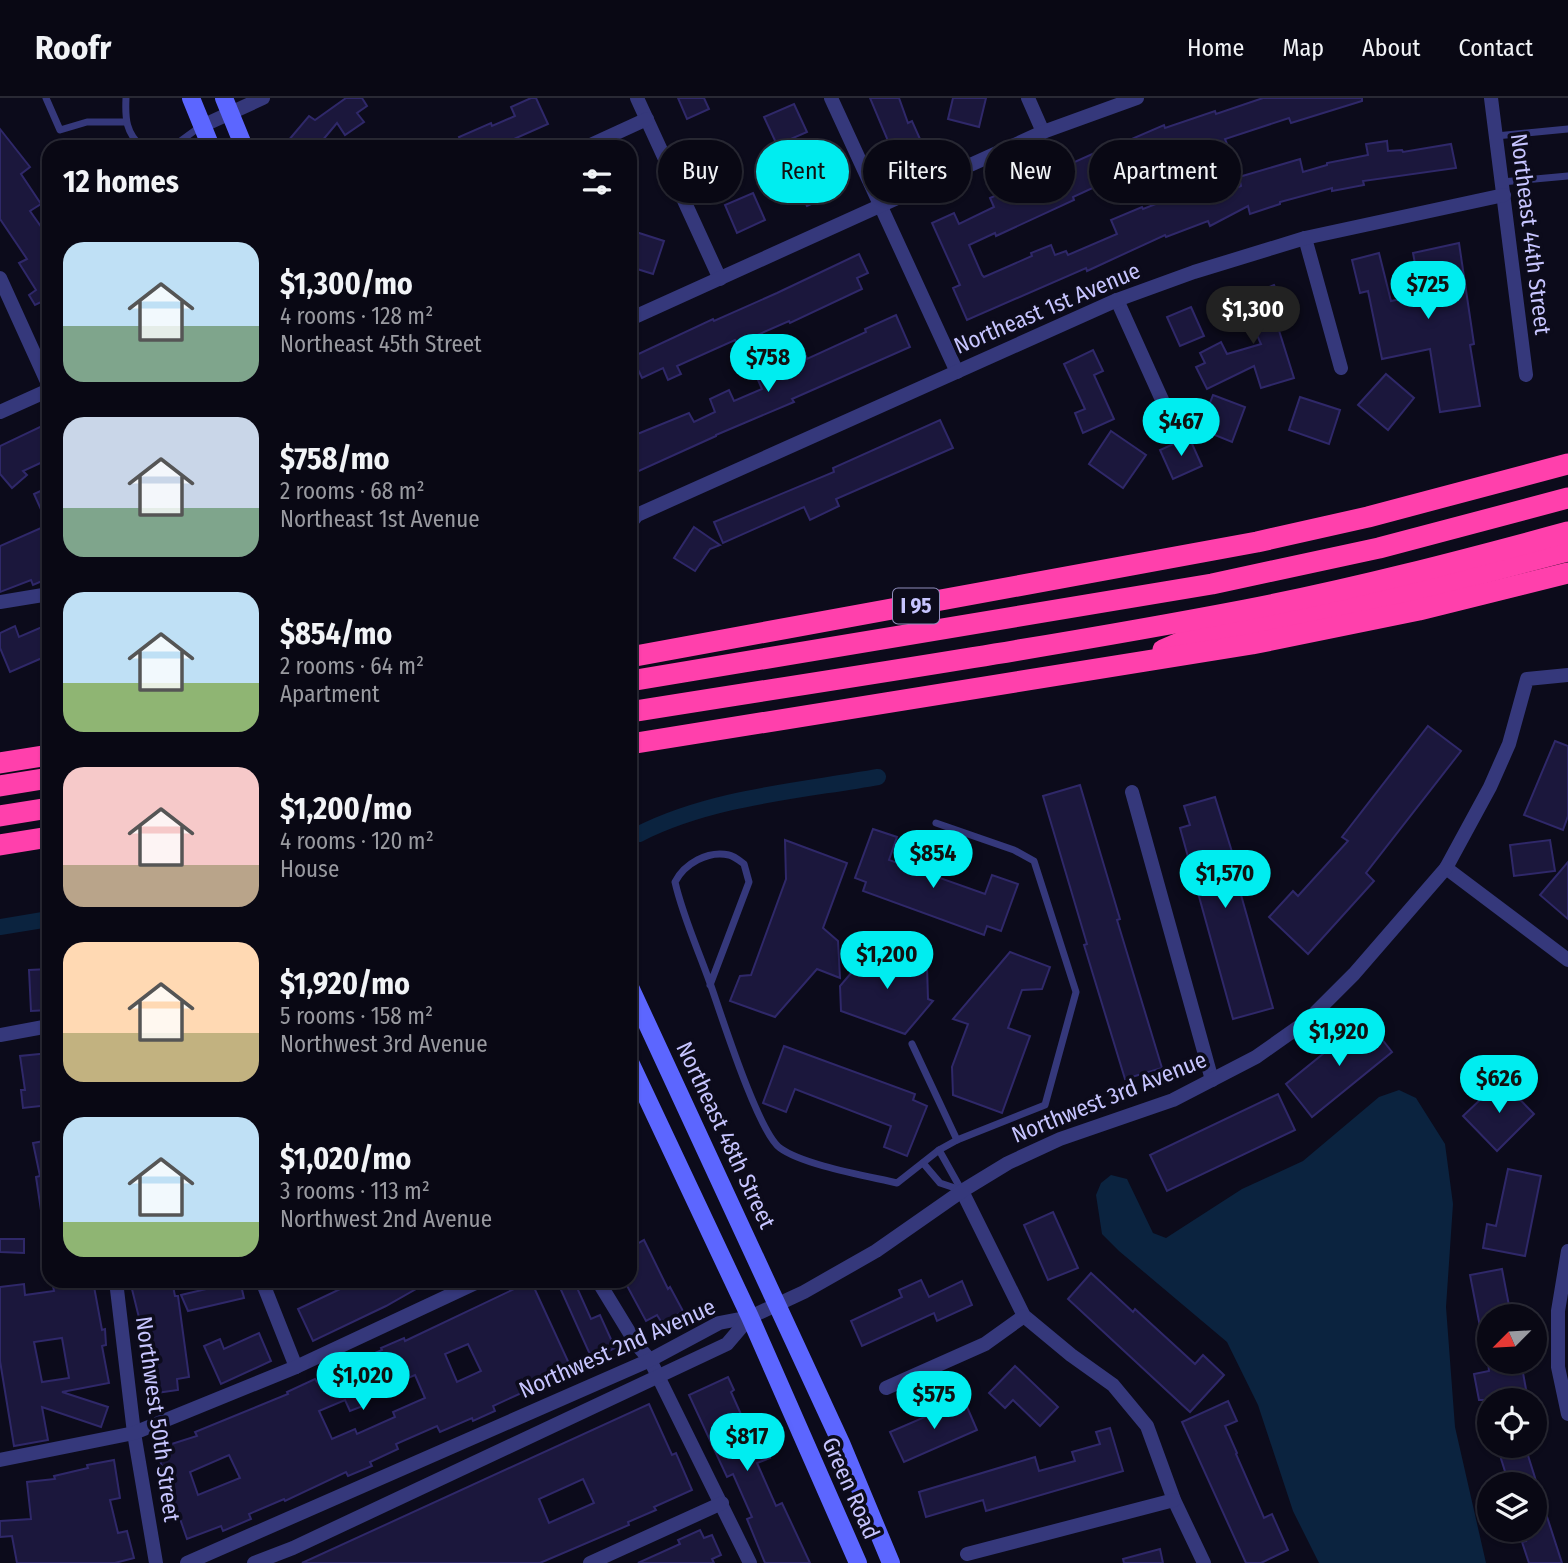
<!DOCTYPE html>
<meta charset="utf-8">
<style>
:root{--surface:#090814;--page:#12111d;--text:#f1f3f6;--muted:#999aa0;--line:#292934;--accent:#00edf0}
body{margin:0;font-family:"Fira Sans Condensed",sans-serif;background:var(--page);color:var(--text);height:100vh;display:flex;flex-direction:column;font-size:26px;white-space:nowrap}
*{box-sizing:border-box;margin:0}
p{font-size:23px;color:var(--muted)}
.icon{flex:none;width:38px;height:38px;fill:none;stroke:currentColor;stroke-width:2;stroke-linecap:round;stroke-linejoin:round}
.map{position:relative;flex:1;overflow:hidden}
.details{position:absolute;left:42px;top:42px;width:595px;height:1148px;display:flex;flex-direction:column;background:var(--surface);border-radius:21px;box-shadow:0 2px 5px #0004,0 0 0 2px var(--line)}
.details>*{flex:none}
.top-card{position:absolute;left:658px;top:42px;width:665px;height:63px;display:flex;gap:14px}
.needle{width:46px;rotate:246deg}
.buttons{position:absolute;left:1477px;top:1206px;display:grid;gap:14px}
.buttons a{display:grid;place-items:center;width:70px;height:70px;border-radius:50%;background:var(--surface);box-shadow:0 2px 5px #0004,0 0 0 2px var(--line);font-size:35px}
.price{position:absolute;translate:-50% -60px;padding:0 16px;border-radius:24px;background:var(--accent);color:#111;font-size:23px;line-height:46px;filter:drop-shadow(0 2px 4px #0008)}
.price::after{content:'';position:absolute;left:50%;top:42px;width:21px;height:16px;margin-left:-10px;background:inherit;clip-path:polygon(0 0,100% 0,50% 100%)}
.price.selected{background:#222;color:#fff}
ul{padding:0;list-style:none}
li{display:flex;align-items:center;gap:21px;height:175px;padding:0 21px}
li span{display:grid;place-items:center;flex:none;width:196px;height:140px;border-radius:21px;color:#555}
li>.icon{margin-inline-start:auto}
span .icon{width:84px;height:84px;fill:#fffc;stroke-width:1}
li b{font-size:30px}
h2{display:flex;justify-content:space-between;align-items:center;height:84px;padding:0 21px;font-size:30px}
.chip{padding:0 24px;border-radius:32px;background:var(--surface);box-shadow:0 2px 5px #0004,0 0 0 2px var(--line);font-size:24px;line-height:63px}
.chip.selected{background:var(--accent);color:#111}
header{display:flex;align-items:center;gap:42px;box-sizing:border-box;height:98px;padding:0 35px;background:var(--surface);border-bottom:2px solid var(--line)}
header strong{font-size:33px}
nav{display:flex;gap:38px;margin-inline-start:auto;font-size:24px}
.map>svg:first-child{display:block}
</style>
<header>
<strong>Roofr</strong>
<nav><a>Home</a><a>Map</a><a>About</a><a>Contact</a></nav>
</header>
<div class="map">
<svg width="1568" height="1465" viewBox="0 0 1568 1465">
<rect width="100%" height="100%" fill="#0c0b1b"/>
<polygon fill="#0b233f" points="1399,992 1416,1000 1445,1046 1453,1106 1446,1209 1455,1329 1486,1465 1319,1465 1293,1413 1258,1307 1227,1244 1119,1153 1102,1136 1096,1097 1101,1085 1111,1077 1127,1081 1153,1135 1166,1140 1242,1091 1303,1063 1379,999"/>
<g fill="none" stroke-linecap="round" stroke-linejoin="round">
<g stroke="#0b233f" stroke-width="16">
<path d="M639,736c73,-37 160,-43 239,-57"/>
<polyline points="0,829 49,821"/>
</g>
</g>
<g fill="#1b173c" stroke="#2f2869" stroke-width="2" fill-rule="evenodd">
<polygon points="346,0 362,0 367,8 357,15 364,24 345,37 337,25 317,49 295,49 288,43 309,18 315,22"/>
<polygon points="531,0 536,0 548,26 496,49 463,49 459,39 491,25 492,28 515,18 511,9"/>
<polygon points="678,0 704,0 709,11 687,21"/>
<polygon points="870,0 899,0 908,25 912,23 924,50 896,62"/>
<polygon points="953,0 986,0 979,29 948,21"/>
<polygon points="1263,0 1362,0 1362,3 1291,25 1289,20 1225,41 1227,46 1193,58 1188,44 1121,74 1123,76 1073,99 1074,102 996,138 995,135 969,147 982,177 984,179 1032,158 1031,155 1051,147 1055,157 1066,153 1068,157 1117,136 1111,122 1142,109 1143,111 1184,95 1186,100 1213,87 1219,98 1241,88 1239,79 1300,61 1303,74 1327,67 1327,65 1368,57 1366,46 1387,43 1388,53 1402,52 1403,54 1451,46 1456,70 1363,83 1364,87 1332,93 1332,90 1280,104 1280,106 1250,116 1248,108 1210,128 1208,123 1166,139 1165,137 1087,173 1086,170 967,222 953,190 960,187 932,125 954,115 959,126 994,109 990,100 1010,91 1015,101 1042,88 1039,80 1110,48 1111,50 1164,27 1165,30 1215,13 1216,16"/>
<polygon points="794,6 807,34 777,47 764,19"/>
<polygon points="0,31 30,69 21,76 41,106 30,113 49,140 49,213 43,203 35,207 29,197 36,192 19,165 27,161 0,121"/>
<polygon points="714,42 719,53 729,49 737,66 711,77 698,49"/>
<polygon points="817,56 834,96 807,108 794,79 803,74 799,64"/>
<polygon points="753,95 765,122 737,135 725,107"/>
<polygon points="636,134 664,143 653,176 634,170 637,160 630,157 630,150"/>
<polygon points="1459,145 1474,246 1470,247 1480,308 1440,314 1430,251 1382,261 1368,193 1360,195 1352,162 1379,155 1391,203 1421,197 1413,155"/>
<polygon points="859,156 868,175 857,180 862,191 790,225 789,223 737,246 735,242 677,268 681,276 668,282 663,270 642,280 632,259 713,221 714,223 777,195"/>
<polygon points="1274,187 1288,218 1276,223 1294,280 1261,290 1254,268 1207,291 1196,269 1205,265 1200,255 1221,244 1227,256 1261,246 1241,201"/>
<polygon points="1191,209 1204,238 1180,248 1167,219"/>
<polygon points="896,217 910,249 792,301 794,304 716,337 716,338 630,377 630,339 689,315 694,324 715,314 710,301 729,292 734,303 762,291 758,282 806,258 807,261 866,234 865,231"/>
<polygon points="1093,252 1103,273 1094,277 1114,321 1083,335 1075,315 1085,311 1064,266"/>
<polygon points="1386,276 1414,300 1388,332 1358,307"/>
<polygon points="1213,297 1245,309 1232,344 1200,331"/>
<polygon points="1300,299 1340,312 1329,346 1289,332"/>
<polygon points="940,322 953,350 836,401 839,408 810,422 804,409 723,445 714,424 834,374 833,370"/>
<polygon points="42,328 49,343 49,361 23,373 27,377 12,390 0,376 0,348"/>
<polygon points="1111,333 1146,357 1123,390 1089,366"/>
<polygon points="1189,339 1202,368 1173,381 1160,352"/>
<polygon points="49,389 49,480 33,487 31,482 0,494 0,448 48,427 34,396"/>
<polygon points="694,429 720,447 710,451 695,473 674,460"/>
<polygon points="49,526 49,557 10,574 0,550 0,535 15,528 19,539"/>
<polygon points="1428,628 1461,653 1366,775 1374,783 1308,856 1269,819 1293,793 1298,798 1348,743 1342,739"/>
<polygon points="1555,643 1568,648 1568,718 1563,732 1524,717"/>
<polygon points="1080,687 1120,821 1117,822 1162,970 1125,981 1084,847 1087,846 1043,698"/>
<polygon points="1215,699 1233,757 1230,758 1273,910 1233,921 1180,730 1190,727 1184,708"/>
<polygon points="873,731 897,739 889,762 985,796 992,777 1018,786 1001,833 987,828 984,837 863,793 866,784 855,780"/>
<polygon points="785,742 847,765 823,830 838,843 840,880 817,871 775,919 730,903 740,878 751,877 786,781"/>
<polygon points="1550,742 1555,773 1514,778 1510,747"/>
<polygon points="1568,764 1568,821 1540,797"/>
<polygon points="874,848 927,868 928,901 933,903 905,936 841,913 840,888"/>
<polygon points="1010,854 1050,869 1042,891 1022,892 1008,930 1030,938 1002,1015 953,997 952,969 968,926 953,921"/>
<polygon points="49,871 49,912 31,913 29,872"/>
<polygon points="1366,921 1392,954 1312,1019 1286,986"/>
<polygon points="784,948 915,996 913,1002 927,1008 907,1058 884,1049 891,1028 795,991 786,1014 763,1005"/>
<polygon points="49,955 49,1007 23,1010 21,992 25,992 20,958"/>
<polygon points="1501,982 1534,1016 1497,1053 1463,1018"/>
<polygon points="1278,996 1295,1032 1167,1093 1150,1057"/>
<polygon points="49,1042 49,1118 42,1119 36,1079 40,1078 33,1045"/>
<polygon points="1508,1071 1541,1078 1525,1158 1483,1150 1487,1126 1496,1128"/>
<polygon points="1053,1114 1078,1170 1048,1182 1024,1127"/>
<polygon points="0,1141 24,1141 24,1155 0,1154"/>
<polygon points="644,1142 668,1191 670,1189 683,1213 662,1225 657,1217 646,1223 625,1184 630,1183 630,1150"/>
<polygon points="1502,1171 1511,1218 1489,1218 1489,1243 1483,1244 1470,1177"/>
<polygon points="1091,1175 1133,1214 1135,1211 1195,1266 1203,1257 1224,1277 1190,1314 1068,1201"/>
<polygon points="921,1182 929,1199 962,1183 972,1207 937,1223 934,1215 862,1248 851,1223 902,1199 899,1192"/>
<path d="M52,1183h41l9,49 3,-1 1,16 -4,1 7,37 -47,9 46,15 -7,20 -59,-20 6,33 -34,6 -14,-85v-74l24,-3 1,11 29,-4zM62,1240l7,40 -27,4 -8,-40z"/>
<polygon points="130,1183 172,1183 175,1198 178,1198 189,1279 177,1281 178,1292 149,1296 143,1236"/>
<polygon points="240,1183 244,1200 188,1213 181,1197"/>
<polygon points="357,1183 430,1183 386,1208 313,1243 298,1211"/>
<path d="M531,1183l41,89 -79,36 2,5 -22,10 -1,-3 -32,14 -3,-6 -41,18 2,5 -28,13 2,4 -24,10 -2,-4 -61,29 -1,-2 -35,15 2,5 -28,12 -2,-5 -34,13 -31,-90 41,-13 -2,-4 93,-38 -1,-2 28,-13 2,3 36,-16 -1,-3 30,-13 -1,-2 23,-10 1,3zM468,1246l13,27 -24,11 -12,-28zM415,1277l10,23 -32,14 2,5 -38,17 -2,-5 -23,10 -13,-28 26,-11 5,11 13,-5 -3,-8zM229,1357l11,23 -42,17 -8,-23z"/>
<polygon points="557,1183 574,1183 591,1221 600,1217 615,1250 592,1261"/>
<polygon points="259,1235 271,1263 221,1286 204,1248 220,1241 224,1251"/>
<polygon points="1488,1264 1521,1264 1528,1302 1479,1302 1474,1276 1489,1273"/>
<polygon points="1015,1268 1058,1309 1040,1328 1013,1302 1005,1310 989,1295"/>
<polygon points="728,1279 734,1292 731,1294 756,1350 764,1346 770,1360 757,1365 776,1408 782,1405 810,1465 765,1465 747,1421 752,1419 733,1376 727,1379 689,1297"/>
<polygon points="964,1302 977,1332 904,1364 890,1334"/>
<polygon points="1228,1303 1237,1323 1225,1328 1237,1355 1236,1356 1264,1420 1272,1416 1288,1452 1261,1465 1246,1465 1182,1324"/>
<path d="M649,1306l23,51 4,-2 16,37 -38,17 2,3 -28,12 1,3 -89,38h-238zM583,1381l11,24 -45,20 -10,-24z"/>
<polygon points="1110,1330 1123,1373 986,1413 983,1402 926,1419 919,1394 1035,1359 1039,1373 1075,1363 1072,1354 1100,1346 1096,1334"/>
<polygon points="1497,1348 1525,1348 1537,1386 1509,1386"/>
<polygon points="114,1362 120,1400 110,1402 118,1435 127,1433 134,1460 115,1465 17,1465 12,1438 0,1439 0,1423 31,1421 27,1384 55,1381 54,1378 88,1370 87,1367"/>
<polygon points="1535,1391 1538,1391 1562,1465 1529,1465 1522,1444 1526,1443 1522,1432 1535,1432"/>
<polygon points="700,1432 704,1440 712,1437 721,1457 712,1461 714,1465 638,1465 680,1446 678,1442"/>
<polygon points="1160,1451 1163,1465 1124,1465 1123,1461"/>
</g>
<g fill="none" stroke-linecap="round" stroke-linejoin="round">
<g stroke="#35387b" stroke-width="7">
<polyline points="46,0 60,32 87,24 126,24"/>
<path d="M126,0c-1,21 0,35 16,49"/>
<polyline points="1496,38 1568,31"/>
<polyline points="154,49 175,47 201,28"/>
<polyline points="1502,84 1568,78"/>
<path d="M710,887l39,-103 -5,-18c-4,-3 -10,-8 -15,-9 -21,-5 -45,9 -54,27 8,35 23,67 35,101 11,31 48,149 70,165 23,17 87,28 117,35l42,-33 18,-10 88,-35 31,-113 -42,-131 -20,-11 -78,-27"/>
<polyline points="912,946 957,1042"/>
<polyline points="939,1052 962,1093"/>
<polyline points="923,1065 940,1085 961,1092"/>
</g>
<g stroke="#35387b" stroke-width="14">
<polyline points="637,0 720,181"/>
<polyline points="831,0 957,274"/>
<polyline points="1028,0 1043,34"/>
<polyline points="1491,0 1526,277"/>
<polyline points="202,28 263,0"/>
<polyline points="586,49 647,21"/>
<polyline points="1305,140 1341,270"/>
<polyline points="0,180 49,288"/>
<polyline points="1117,202 1163,304"/>
<polyline points="630,221 1043,34 1137,0"/>
<polyline points="0,314 49,292"/>
<polyline points="630,426 637,417 1117,202 1194,174 1305,140 1504,97"/>
<polyline points="0,504 49,496"/>
<polyline points="1132,694 1212,982"/>
<polyline points="1446,770 1568,862"/>
<polyline points="0,937 49,928"/>
<polyline points="962,1093 1024,1218 1071,1257 1113,1287 1147,1328 1174,1402 1204,1465"/>
<polyline points="1568,1153 1558,1213 1558,1269 1568,1316"/>
<polyline points="116,1183 134,1335 156,1465"/>
<polyline points="262,1183 296,1269"/>
<polyline points="598,1183 637,1247 650,1262 750,1465"/>
<polyline points="886,1290 985,1246 1024,1218"/>
<polyline points="0,1362 134,1335 296,1269 480,1183"/>
<polyline points="967,1456 1174,1402"/>
<polyline points="187,1465 650,1262 719,1225 750,1219 804,1194 876,1153 962,1093 1008,1065 1060,1041 1173,1002 1256,959 1307,923 1354,876 1446,770 1490,689 1509,646 1527,581 1568,577"/>
<polyline points="254,1465 293,1450 727,1246 750,1219"/>
<polyline points="590,1465 722,1405"/>
</g>
<g stroke="#5c66ff" stroke-width="18">
<polyline points="191,0 211,49"/>
<polyline points="224,0 244,49"/>
<polyline points="630,889 841,1345 891,1465"/>
<polyline points="630,964 750,1219 858,1465"/>
</g>
<g stroke="#ff40ac" stroke-width="21">
<polyline points="1163,552 1198,537 1415,493 1568,453"/>
<polyline points="630,559 1257,444 1368,419 1568,366"/>
<polyline points="630,583 1212,486 1379,450 1568,400"/>
<path d="M630,614c205,-33 411,-63 615,-102 109,-21 216,-49 323,-78"/>
<polyline points="630,646 1252,546 1419,512 1568,475"/>
<polyline points="0,665 49,657"/>
<polyline points="0,688 49,680"/>
<polyline points="0,718 49,710"/>
<polyline points="0,747 49,739"/>
</g>
</g>
<g text-anchor="middle" stroke-width="7" stroke-linejoin="round" paint-order="stroke">
<rect fill="#0c0b1b" stroke="#8f8dbb" stroke-width="2" x="893" y="490.5" width="46" height="35" rx="5"/>
<g font-size="21" font-weight="bold" fill="#c7c5ff">
<text x="916" y="515">I 95</text>
</g>
<g font-size="23" fill="#c7c5ff" stroke="#0c0b1b">
<text transform="translate(1531 136) rotate(83)" y="8">Northeast 44th Street</text>
<text transform="translate(1047 210) rotate(-23)" y="8">Northeast 1st Avenue</text>
<text transform="translate(1109 999) rotate(-22)" y="8">Northwest 3rd Avenue</text>
<text transform="translate(726 1037) rotate(65)" y="8">Northeast 48th Street</text>
<text transform="translate(617 1250) rotate(-24)" y="8">Northwest 2nd Avenue</text>
<text transform="translate(158 1321) rotate(82)" y="8">Northwest 50th Street</text>
<text transform="translate(851 1390) rotate(66)" y="8">Green Road</text>
</g>
</g>
</svg>
<div class="buttons">
<a><svg class="needle" viewBox="-14 -14 28 28"><path d="M0-13l5 13h-10z" fill="#e53935"/><path d="M0 13l5-13h-10z" fill="#999aa0"/></svg></a>
<a><svg class="icon" aria-label="locate" viewBox="0 0 24 24"><circle cx="12" cy="12" r="6"/><path d="M12 2v4M12 18v4M2 12h4M18 12h4"/></svg></a>
<a><svg class="icon" aria-label="layers" viewBox="0 0 24 24"><path d="M12 4l9 5-9 5-9-5zM3 14l9 5 9-5"/></svg></a>
</div>
<b class="price" style="left:1428px;top:223px">$725</b>
<b class="price selected" style="left:1253px;top:248px">$1,300</b>
<b class="price" style="left:768px;top:296px">$758</b>
<b class="price" style="left:1181px;top:360px">$467</b>
<b class="price" style="left:933px;top:792px">$854</b>
<b class="price" style="left:1225px;top:812px">$1,570</b>
<b class="price" style="left:887px;top:893px">$1,200</b>
<b class="price" style="left:1339px;top:970px">$1,920</b>
<b class="price" style="left:1499px;top:1017px">$626</b>
<b class="price" style="left:363px;top:1314px">$1,020</b>
<b class="price" style="left:934px;top:1333px">$575</b>
<b class="price" style="left:747px;top:1375px">$817</b>
<div class="top-card">
<a class="chip">Buy</a>
<a class="chip selected">Rent</a>
<a class="chip">Filters</a>
<a class="chip">New</a>
<a class="chip">Apartment</a>
</div>
<section class="details">
<h2>12 homes<svg class="icon" aria-label="filters" viewBox="0 0 24 24"><path d="M4 7h16M4 17h16"/><circle cx="9" cy="7" r="2"/><circle cx="15" cy="17" r="2"/></svg></h2>
<ul>
<li><span style="background:linear-gradient(#bfe0f5 60%,#7fa58c 0)"><svg class="icon" aria-label="home" viewBox="0 0 24 24"><path d="M3 11l9-7 9 7M6 9v11h12V9"/></svg></span><div><b>$1,300/mo</b><p>4 rooms · 128 m²</p><p>Northeast 45th Street</p></div></li>
<li><span style="background:linear-gradient(#c9d6e8 65%,#7fa58c 0)"><svg class="icon" aria-label="home" viewBox="0 0 24 24"><path d="M3 11l9-7 9 7M6 9v11h12V9"/></svg></span><div><b>$758/mo</b><p>2 rooms · 68 m²</p><p>Northeast 1st Avenue</p></div></li>
<li><span style="background:linear-gradient(#bfe0f5 65%,#8fb573 0)"><svg class="icon" aria-label="home" viewBox="0 0 24 24"><path d="M3 11l9-7 9 7M6 9v11h12V9"/></svg></span><div><b>$854/mo</b><p>2 rooms · 64 m²</p><p>Apartment</p></div></li>
<li><span style="background:linear-gradient(#f6c9c9 70%,#b9a48a 0)"><svg class="icon" aria-label="home" viewBox="0 0 24 24"><path d="M3 11l9-7 9 7M6 9v11h12V9"/></svg></span><div><b>$1,200/mo</b><p>4 rooms · 120 m²</p><p>House</p></div></li>
<li><span style="background:linear-gradient(#ffd9b3 65%,#c2b280 0)"><svg class="icon" aria-label="home" viewBox="0 0 24 24"><path d="M3 11l9-7 9 7M6 9v11h12V9"/></svg></span><div><b>$1,920/mo</b><p>5 rooms · 158 m²</p><p>Northwest 3rd Avenue</p></div></li>
<li><span style="background:linear-gradient(#bfe0f5 75%,#8fb573 0)"><svg class="icon" aria-label="home" viewBox="0 0 24 24"><path d="M3 11l9-7 9 7M6 9v11h12V9"/></svg></span><div><b>$1,020/mo</b><p>3 rooms · 113 m²</p><p>Northwest 2nd Avenue</p></div></li>
</ul>
</section>
</div>
